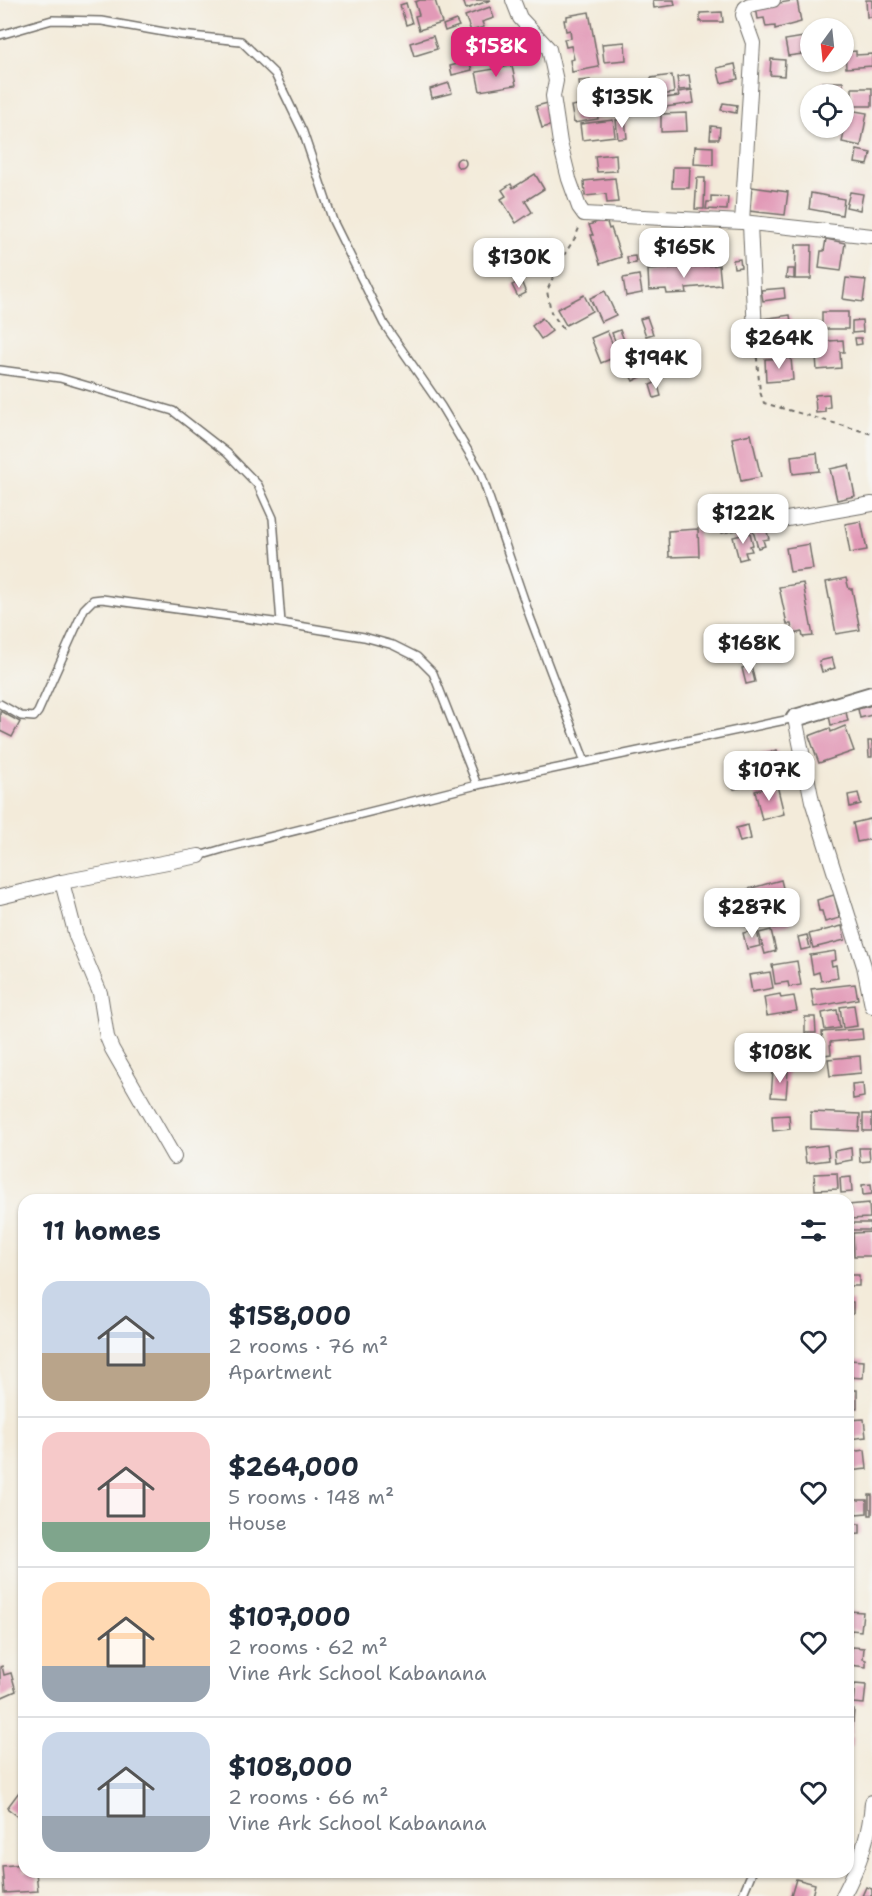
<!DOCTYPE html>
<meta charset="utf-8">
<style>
:root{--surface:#fff;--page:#f6f6f7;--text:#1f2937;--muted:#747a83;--line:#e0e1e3;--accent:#db2777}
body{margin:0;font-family:"Shantell Sans",sans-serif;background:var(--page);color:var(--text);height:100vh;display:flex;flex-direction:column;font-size:22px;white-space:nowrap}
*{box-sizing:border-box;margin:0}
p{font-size:20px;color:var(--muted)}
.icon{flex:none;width:33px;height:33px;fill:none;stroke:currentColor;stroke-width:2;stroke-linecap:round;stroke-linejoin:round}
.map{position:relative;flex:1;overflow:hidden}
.panel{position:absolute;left:18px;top:1194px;width:836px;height:684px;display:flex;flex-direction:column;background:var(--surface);border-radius:18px;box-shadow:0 2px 4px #0004}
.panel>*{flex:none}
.needle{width:39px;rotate:195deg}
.buttons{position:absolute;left:800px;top:18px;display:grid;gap:12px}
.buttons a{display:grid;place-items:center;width:54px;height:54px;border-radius:50%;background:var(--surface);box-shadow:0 2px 4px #0004;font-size:30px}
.price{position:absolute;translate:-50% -51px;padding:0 14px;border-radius:12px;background:#fff;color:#222;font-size:20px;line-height:39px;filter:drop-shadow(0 2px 3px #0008)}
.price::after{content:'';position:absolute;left:50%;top:36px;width:18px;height:14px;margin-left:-9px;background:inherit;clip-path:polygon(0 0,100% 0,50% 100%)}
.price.on{background:var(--accent);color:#fff}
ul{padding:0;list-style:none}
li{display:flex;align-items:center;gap:18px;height:150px;padding:0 24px}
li+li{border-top:2px solid var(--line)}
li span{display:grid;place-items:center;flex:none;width:168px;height:120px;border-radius:18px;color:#555}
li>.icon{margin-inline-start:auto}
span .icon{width:72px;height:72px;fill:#fffc;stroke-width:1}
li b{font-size:26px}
h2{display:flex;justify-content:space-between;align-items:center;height:72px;padding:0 24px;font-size:26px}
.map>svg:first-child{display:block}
</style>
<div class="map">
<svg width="872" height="1896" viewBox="0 0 872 1896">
<rect width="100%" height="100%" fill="#f6f6f2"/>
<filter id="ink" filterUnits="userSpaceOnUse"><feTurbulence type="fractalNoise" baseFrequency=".0167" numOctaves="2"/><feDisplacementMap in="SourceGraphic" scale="12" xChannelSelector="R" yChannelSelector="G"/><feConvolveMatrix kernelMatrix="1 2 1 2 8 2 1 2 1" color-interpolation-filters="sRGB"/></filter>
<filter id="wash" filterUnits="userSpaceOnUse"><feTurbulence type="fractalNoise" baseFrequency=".008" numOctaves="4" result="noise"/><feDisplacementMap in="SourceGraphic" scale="24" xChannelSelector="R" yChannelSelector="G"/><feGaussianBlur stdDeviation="1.35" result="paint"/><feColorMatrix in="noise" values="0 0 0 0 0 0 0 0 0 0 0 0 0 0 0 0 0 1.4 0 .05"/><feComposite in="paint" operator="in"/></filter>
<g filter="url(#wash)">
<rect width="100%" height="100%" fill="#f3ebda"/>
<g id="blocks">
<g fill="#e29ab7">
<polygon points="420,0 435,0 442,23 419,30 415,16 419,15 415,2"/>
<polygon points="463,0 491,0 466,9"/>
<polygon points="653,0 674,0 675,5 654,8"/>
<polygon points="797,0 801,22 775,29 775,26 766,27 764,18 758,19 756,7"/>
<polygon points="866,0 872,0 872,17 867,17"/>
<polygon points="406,3 412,23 406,25 400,5"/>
<polygon points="490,7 494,18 482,22 484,27 471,31 465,16"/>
<polygon points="589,12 599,67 572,72 570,60 574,59 571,46 566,47 564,39 571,38 570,30 566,31 564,20 567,20 567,16"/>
<polygon points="722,12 723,22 700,22 700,13"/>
<polygon points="456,20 459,26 445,31 443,25"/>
<polygon points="433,36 437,49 414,56 410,43"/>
<polygon points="810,36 810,53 788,56 785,40"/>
<polygon points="625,42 626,60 604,62 602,44"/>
<polygon points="856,51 856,55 872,54 872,66 846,68 845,52"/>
<polygon points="771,59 785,60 784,76 770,75"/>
<polygon points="469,61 472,70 452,75 450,66"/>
<polygon points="735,64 738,79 721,83 717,68"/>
<polygon points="512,66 516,85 480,91 476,72"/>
<polygon points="672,75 674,93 653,96 651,78"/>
<polygon points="689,75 691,89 679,90 677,77"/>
<polygon points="590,80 591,88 580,90 579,81"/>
<polygon points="822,82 843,82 843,94 830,94 830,90 823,90"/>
<polygon points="449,83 452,93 432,98 430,89"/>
<polygon points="617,85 618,101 601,103 600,86"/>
<rect x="852" y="88" width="20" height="18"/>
<polygon points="692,90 694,103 651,109 650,100 679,96 678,92"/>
<polygon points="596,102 598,119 574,123 571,106"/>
<polygon points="548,103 553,125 542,128 536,106"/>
<polygon points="723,103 737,105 736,113 721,110"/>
<polygon points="849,110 867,113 861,146 842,142"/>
<polygon points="686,113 687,131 661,132 661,114"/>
<polygon points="625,119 627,138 618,139 616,120"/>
<polygon points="613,120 615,136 582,140 580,124"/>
<polygon points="711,126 720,127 719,139 710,139"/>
<polygon points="695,146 713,147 713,165 694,164"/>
<polygon points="857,150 871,153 868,165 855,163"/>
<polygon points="616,154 617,171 597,172 595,156"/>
<circle cx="461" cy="163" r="5"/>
<polygon points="673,167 690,167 689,188 672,188"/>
<polygon points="535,174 544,189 525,201 532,212 516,223 501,199 506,196 502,190 511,184 513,188"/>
<polygon points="615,178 618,202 607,203 606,194 585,196 584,181"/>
<polygon points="697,178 705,178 704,209 695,209"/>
<polygon points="752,187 788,192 785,215 749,211"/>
<polygon points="850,192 863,194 860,210 846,207"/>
<polygon points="811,193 844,199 842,215 809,209"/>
<polygon points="711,196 728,197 727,210 706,209 707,202 711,202"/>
<polygon points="606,219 609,229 611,228 621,257 600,264 591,235 593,235 589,225"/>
<rect x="670" y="233" width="15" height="13"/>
<polygon points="826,239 845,243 841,271 819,268 821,251 824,251"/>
<polygon points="796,245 812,245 811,279 795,279"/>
<polygon points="635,256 636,263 628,264 627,257"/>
<polygon points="740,259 741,267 734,268 733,260"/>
<polygon points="719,265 721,285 686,288 687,293 667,294 666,289 649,290 648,270"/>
<polygon points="787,269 794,269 794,279 786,278"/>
<polygon points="639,275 642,293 626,296 623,278"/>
<polygon points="846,278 866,280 863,302 843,299"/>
<polygon points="521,281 526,293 518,297 512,285"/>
<polygon points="784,288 785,298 763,301 761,290"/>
<polygon points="605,291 616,315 601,322 590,298"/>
<polygon points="584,295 592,311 566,325 557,309"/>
<rect x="822" y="312" width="26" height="17"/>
<polygon points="790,315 793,335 765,338 762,319"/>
<polygon points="647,317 653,334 646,336 640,319"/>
<polygon points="542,318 552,331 541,339 532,326"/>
<polygon points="862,320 863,332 852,333 852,321"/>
<polygon points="620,330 626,345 618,348 612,333"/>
<polygon points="607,331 618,356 601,363 591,338"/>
<polygon points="855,338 861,338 862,344 856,345"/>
<polygon points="843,340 844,352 840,352 841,368 817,370 815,342"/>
<polygon points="656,355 658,373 649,373 647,356"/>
<polygon points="791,358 793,380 766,382 765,359"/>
<polygon points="640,360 647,374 633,381 626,367"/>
<polygon points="657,382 661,396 654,398 650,385"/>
<polygon points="829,394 830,407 825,408 825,412 816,413 815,395"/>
<polygon points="751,434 761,477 741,481 732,438"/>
<polygon points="817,453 819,471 793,474 791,456"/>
<polygon points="849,465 855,496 837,500 830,469"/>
<polygon points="742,509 747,528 722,533 718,514"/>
<polygon points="861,521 867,550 850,553 845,524"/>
<polygon points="766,528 769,539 763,540 765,546 758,548 753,531"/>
<polygon points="698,529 699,556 669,557 668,531"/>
<polygon points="750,533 753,545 750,546 752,551 745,552 747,558 739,560 733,537"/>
<polygon points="809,544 813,569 790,572 786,548"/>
<polygon points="846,578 849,589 852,589 860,630 836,634 826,582"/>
<polygon points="803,583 813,636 803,637 802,632 793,634 791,624 787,624 779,587"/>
<polygon points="832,658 835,668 822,672 819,661"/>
<polygon points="751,665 755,682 746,684 742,668"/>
<polygon points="872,705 872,715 860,718 858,709"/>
<polygon points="0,711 20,722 12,737 0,731"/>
<polygon points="846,712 848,721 831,725 829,716"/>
<polygon points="845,726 854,751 819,763 809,736 830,728 831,732"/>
<polygon points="868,741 872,741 872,757 869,757"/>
<polygon points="777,750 780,761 764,765 761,754"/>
<polygon points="749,764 754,784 734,789 729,769"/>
<polygon points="777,785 784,814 762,820 755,791"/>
<polygon points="858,793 861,804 850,807 848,795"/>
<polygon points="870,819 872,839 857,842 853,823"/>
<polygon points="748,825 751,839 740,842 736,828"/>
<polygon points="781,880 787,904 753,912 748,889"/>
<polygon points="834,895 840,918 825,922 822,911 819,911 817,900"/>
<polygon points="788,906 792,923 774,928 770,911"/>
<polygon points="842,926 845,940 813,948 809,934"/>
<polygon points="757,930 760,946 747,949 743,933"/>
<polygon points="771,930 776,951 765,954 759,933"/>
<polygon points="807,935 810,948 801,950 798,937"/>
<polygon points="835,951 836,960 831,961 832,966 836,965 838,978 821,981 819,972 813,974 810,955"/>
<polygon points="797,961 801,985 789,987 788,982 775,984 772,965"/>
<polygon points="770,972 773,988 752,992 749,975"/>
<polygon points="855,984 858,999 814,1007 811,989"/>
<polygon points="780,994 781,998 794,996 797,1011 767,1016 764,997"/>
<polygon points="854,1005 857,1026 843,1028 840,1007"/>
<polygon points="837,1010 840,1028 825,1030 822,1013"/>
<polygon points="805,1017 815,1017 816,1033 805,1033"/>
<polygon points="862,1029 863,1039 830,1042 831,1054 824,1055 822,1032"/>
<polygon points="812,1046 818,1046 819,1057 813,1057"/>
<polygon points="860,1056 861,1073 830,1076 828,1059"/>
<polygon points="773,1071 788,1072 786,1098 771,1097"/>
<polygon points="863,1083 864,1097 853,1099 852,1084"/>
<polygon points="811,1112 860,1114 859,1131 811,1129"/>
<rect x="863" y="1114" width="9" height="17"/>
<polygon points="789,1115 790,1129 773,1131 772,1116"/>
<polygon points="827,1145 829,1160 806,1163 804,1148"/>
<polygon points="851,1148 852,1160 835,1163 834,1151"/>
<polygon points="859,1148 869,1148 870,1161 860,1162"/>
<polygon points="837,1173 838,1189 815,1190 814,1174"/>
<polygon points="851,1177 852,1192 841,1193 840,1178"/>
<polygon points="871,1184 872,1194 863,1195 862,1185"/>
<polygon points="869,1203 870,1218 848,1219 848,1205"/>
<rect x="848" y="1223" width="23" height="7"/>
<polygon points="872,1232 872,1256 854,1256 853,1233"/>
<rect x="850" y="1275" width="9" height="11"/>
<polygon points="848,1302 853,1302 853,1314 848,1315"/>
<polygon points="848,1360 864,1361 863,1378 848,1377"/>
<polygon points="848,1390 857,1390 857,1408 848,1407"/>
<polygon points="864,1419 866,1437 848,1439 848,1420"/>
<polygon points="865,1450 867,1469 848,1471 848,1452"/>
<rect x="869" y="1495" width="3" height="20"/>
<polygon points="855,1500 867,1500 867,1513 856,1514"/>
<polygon points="848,1501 852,1501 853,1514 848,1514"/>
<polygon points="848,1524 860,1524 860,1534 848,1535"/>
<polygon points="848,1611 863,1612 861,1631 851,1630 851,1635 848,1635"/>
<polygon points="852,1647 864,1648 863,1659 866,1660 866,1667 850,1665"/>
<polygon points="2,1666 4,1675 11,1673 16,1691 0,1698 0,1667"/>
<polygon points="855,1684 866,1685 864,1704 853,1703"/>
<polygon points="848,1709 854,1710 852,1734 848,1733"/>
<polygon points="848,1737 853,1737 852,1747 848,1747"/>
<polygon points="19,1792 24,1796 24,1821 7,1808"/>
<polygon points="24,1864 24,1872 36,1872 38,1891 4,1893 2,1866"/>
<polygon points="796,1879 815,1884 812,1896 791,1896"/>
<polygon points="866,1887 872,1889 872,1896 862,1896"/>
</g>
</g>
</g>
<g filter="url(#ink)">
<use href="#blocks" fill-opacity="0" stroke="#716e68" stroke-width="1.5"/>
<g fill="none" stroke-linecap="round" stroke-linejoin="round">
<defs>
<g id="service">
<polyline points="0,35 52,20 102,21 181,35 241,41 275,74 303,132 333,221 384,324 441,406 480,471 530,617 585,762"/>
<polyline points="0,370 60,378 173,411 227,453 258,485 273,518 281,623"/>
<polyline points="0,704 21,716 34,717 38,712 84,609 93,600 102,599 281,623 364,637 393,645 417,657 433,673 477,785 795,718"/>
<polyline points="199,856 226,848 477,785"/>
<polyline points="742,1896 752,1872"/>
</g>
<g id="minor">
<polyline points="513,0 520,18 549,49 556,81 553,96 560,143 569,179 579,207 584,214 742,222 872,236"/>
<polyline points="742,222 753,43 743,15 745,8 749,5 773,0"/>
<polyline points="750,224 755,333"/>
<polyline points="759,522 776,521 872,504"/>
<polyline points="795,718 812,801 864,966 872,1006"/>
<polyline points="62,882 76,936 100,993 107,1037 112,1049 174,1157"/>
<polyline points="0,897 62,882 199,856"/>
<path d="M843,1896c16,-30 27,-60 29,-94"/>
</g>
<polyline id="tertiary" points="795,718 872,695"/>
</defs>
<use href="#service" stroke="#716e68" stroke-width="10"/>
<use href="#minor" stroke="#716e68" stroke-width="16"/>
<use href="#tertiary" stroke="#716e68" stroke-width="20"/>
<g stroke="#716e68" stroke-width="2" stroke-dasharray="4.5 4.5" stroke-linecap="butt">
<polyline points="563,329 551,312 547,291 560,261 575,238 579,228"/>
<polyline points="756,348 760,392 764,403 872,434"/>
</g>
<use href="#service" stroke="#fff" stroke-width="7"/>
<use href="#minor" stroke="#fff" stroke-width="14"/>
<use href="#tertiary" stroke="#fff" stroke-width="16"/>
</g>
</g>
</svg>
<div class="buttons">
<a><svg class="needle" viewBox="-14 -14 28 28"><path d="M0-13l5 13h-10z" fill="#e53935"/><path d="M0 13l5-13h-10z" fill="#747a83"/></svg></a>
<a><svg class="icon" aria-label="locate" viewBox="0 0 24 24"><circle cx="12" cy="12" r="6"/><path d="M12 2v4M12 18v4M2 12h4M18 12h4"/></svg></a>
</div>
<b class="price on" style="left:496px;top:78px">$158K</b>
<b class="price" style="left:622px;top:129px">$135K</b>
<b class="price" style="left:684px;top:279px">$165K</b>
<b class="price" style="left:519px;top:289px">$130K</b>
<b class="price" style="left:779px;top:370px">$264K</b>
<b class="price" style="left:656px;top:390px">$194K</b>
<b class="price" style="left:743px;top:545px">$122K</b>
<b class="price" style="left:749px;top:675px">$168K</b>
<b class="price" style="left:769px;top:802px">$107K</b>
<b class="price" style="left:752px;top:939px">$287K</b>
<b class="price" style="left:780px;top:1084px">$108K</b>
<section class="panel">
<h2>11 homes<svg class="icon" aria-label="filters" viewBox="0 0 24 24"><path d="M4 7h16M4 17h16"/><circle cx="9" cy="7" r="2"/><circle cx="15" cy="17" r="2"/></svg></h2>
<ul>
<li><span style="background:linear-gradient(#c9d6e8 60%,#b9a48a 0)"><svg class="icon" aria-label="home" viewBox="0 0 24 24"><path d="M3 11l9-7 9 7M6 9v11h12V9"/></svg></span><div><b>$158,000</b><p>2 rooms · 76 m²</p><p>Apartment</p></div><svg class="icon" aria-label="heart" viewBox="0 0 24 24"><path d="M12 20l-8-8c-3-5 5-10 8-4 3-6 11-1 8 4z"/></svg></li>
<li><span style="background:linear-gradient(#f6c9c9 75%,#7fa58c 0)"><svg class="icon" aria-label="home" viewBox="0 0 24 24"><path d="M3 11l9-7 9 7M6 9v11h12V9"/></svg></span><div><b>$264,000</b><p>5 rooms · 148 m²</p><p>House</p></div><svg class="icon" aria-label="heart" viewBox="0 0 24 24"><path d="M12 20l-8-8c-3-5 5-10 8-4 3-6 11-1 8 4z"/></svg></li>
<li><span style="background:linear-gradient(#ffd9b3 70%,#9aa5b1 0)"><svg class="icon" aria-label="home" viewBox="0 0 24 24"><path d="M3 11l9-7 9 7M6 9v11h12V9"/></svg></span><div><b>$107,000</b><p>2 rooms · 62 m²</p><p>Vine Ark School Kabanana</p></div><svg class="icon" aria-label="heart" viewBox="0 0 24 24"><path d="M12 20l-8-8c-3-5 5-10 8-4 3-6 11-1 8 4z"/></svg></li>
<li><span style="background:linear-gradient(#c9d6e8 70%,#9aa5b1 0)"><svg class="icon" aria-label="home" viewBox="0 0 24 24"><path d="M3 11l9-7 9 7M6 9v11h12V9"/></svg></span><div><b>$108,000</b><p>2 rooms · 66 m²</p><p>Vine Ark School Kabanana</p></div><svg class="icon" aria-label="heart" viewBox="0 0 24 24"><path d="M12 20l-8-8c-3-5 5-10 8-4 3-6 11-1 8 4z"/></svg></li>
</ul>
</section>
</div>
